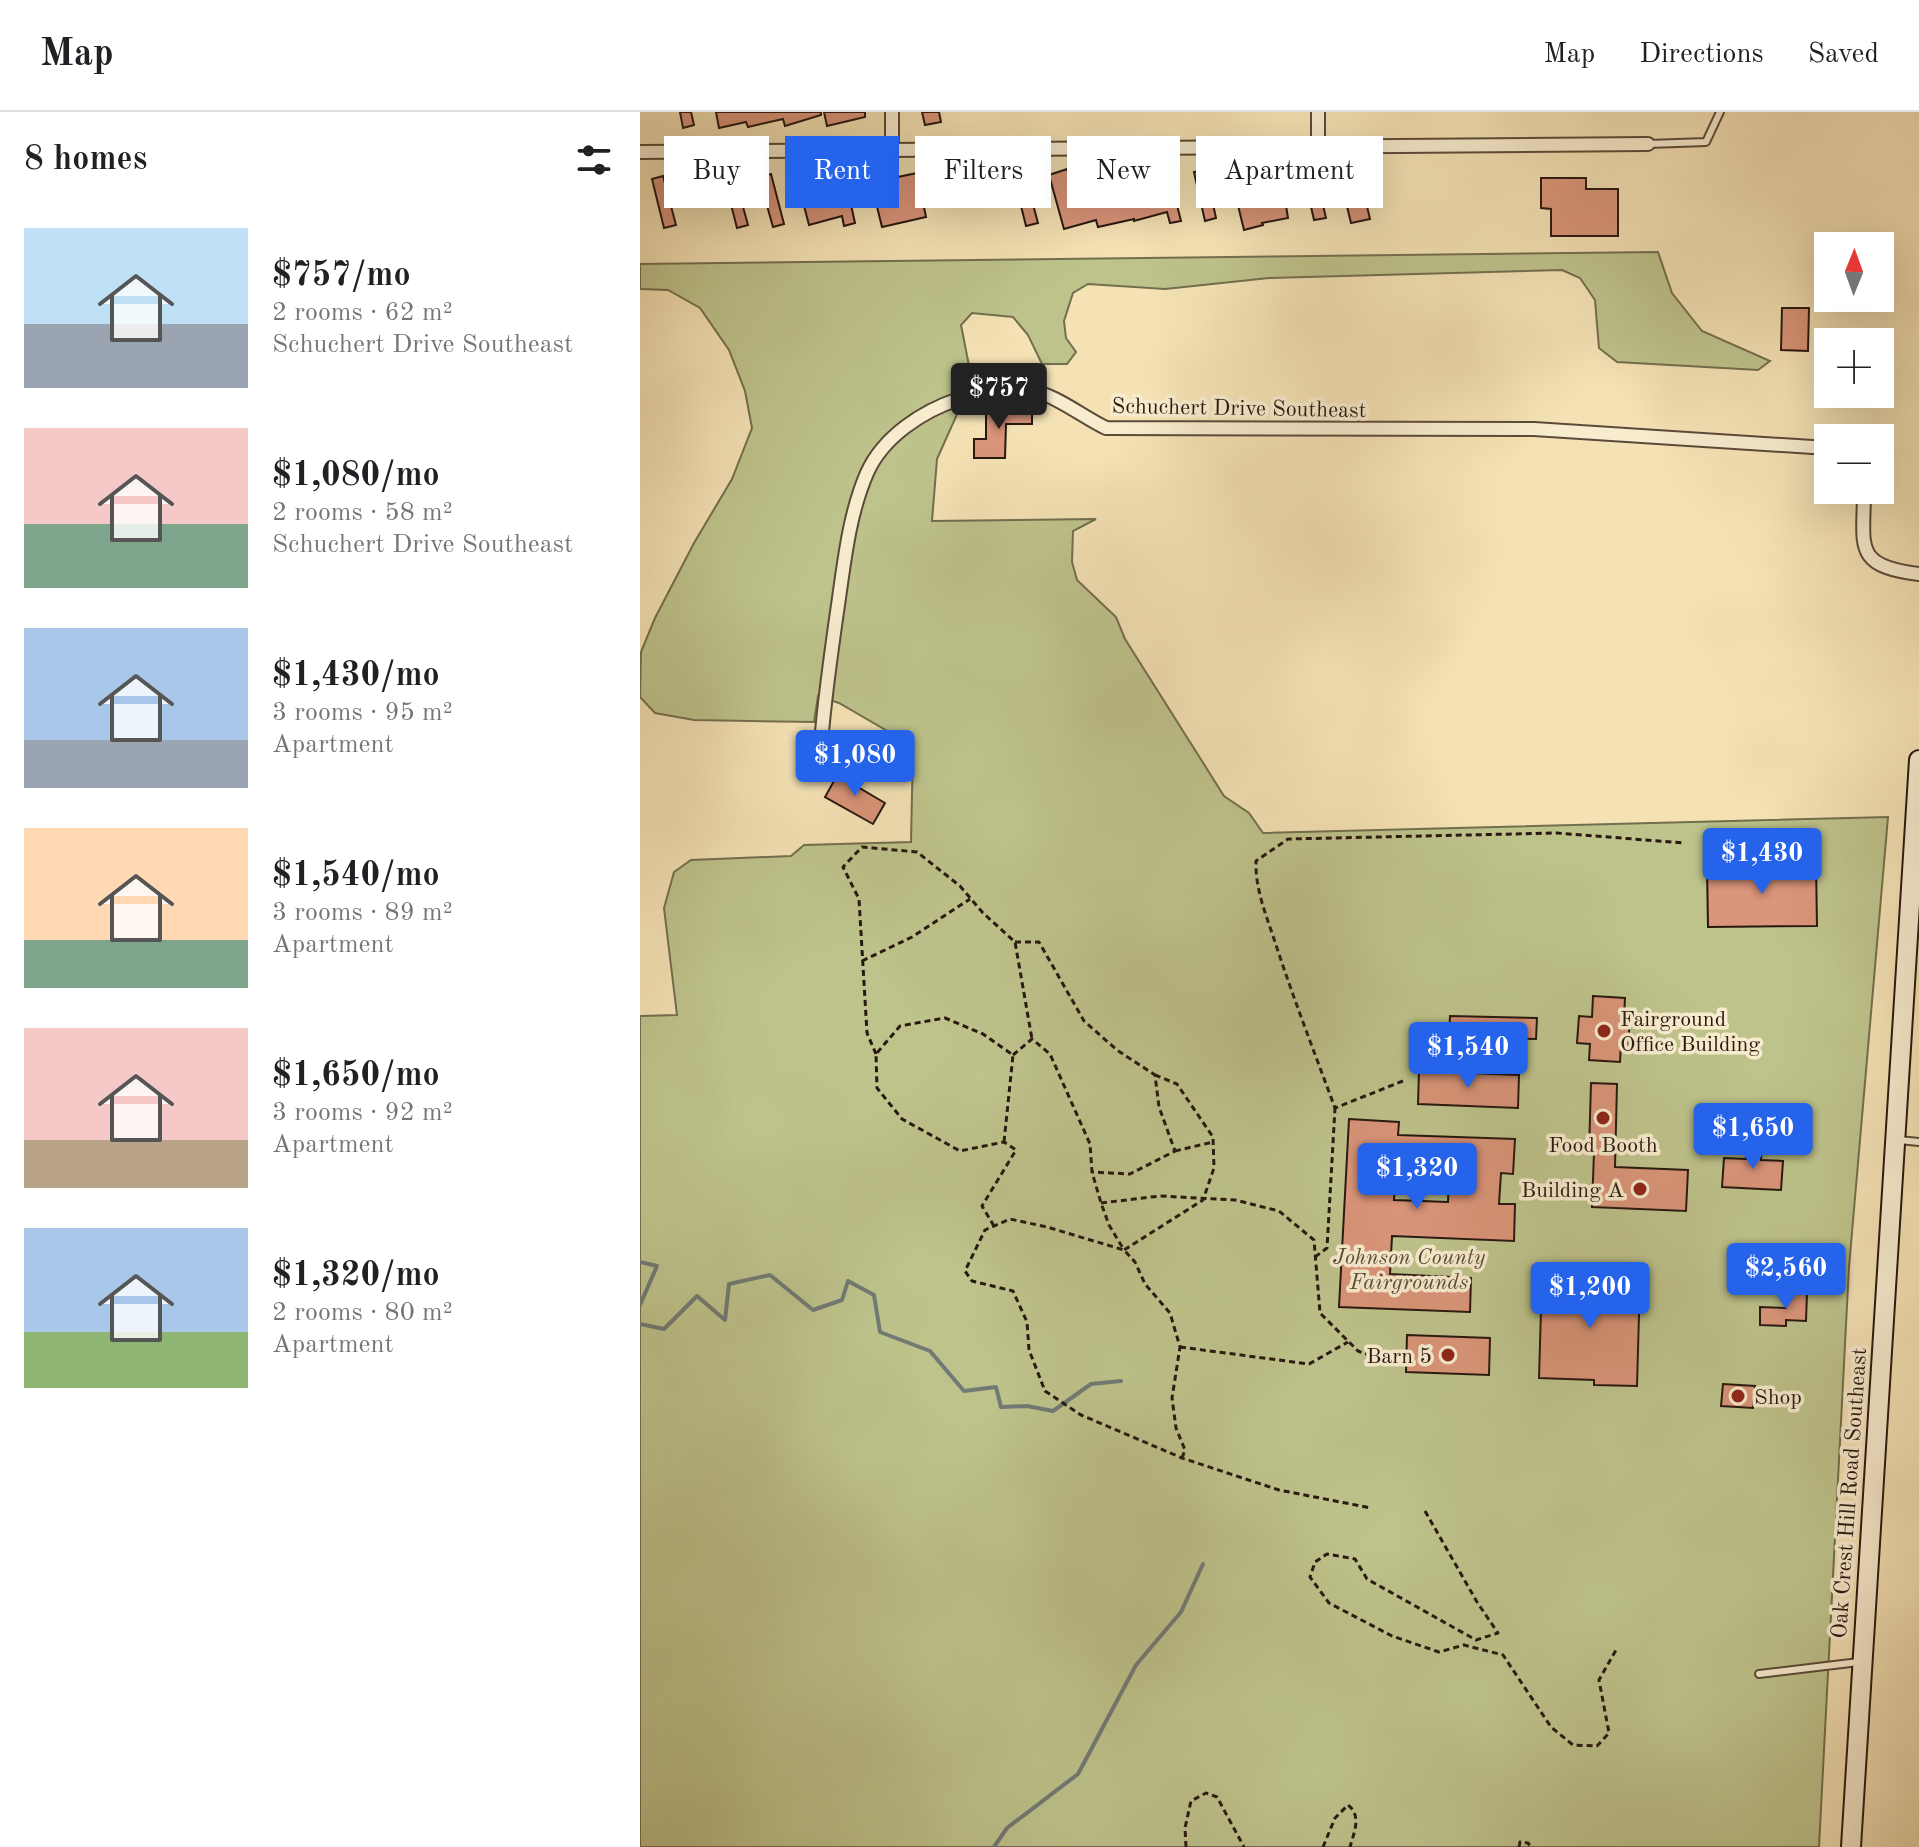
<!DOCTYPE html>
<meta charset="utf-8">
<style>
:root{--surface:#fff;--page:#f6f6f6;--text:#202124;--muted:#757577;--line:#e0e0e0;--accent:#2563eb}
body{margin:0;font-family:"Old Standard TT",serif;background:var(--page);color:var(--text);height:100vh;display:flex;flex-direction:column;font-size:30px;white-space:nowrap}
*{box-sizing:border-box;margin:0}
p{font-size:26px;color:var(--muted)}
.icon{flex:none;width:44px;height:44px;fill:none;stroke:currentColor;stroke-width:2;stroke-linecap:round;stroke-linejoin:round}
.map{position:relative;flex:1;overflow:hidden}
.panel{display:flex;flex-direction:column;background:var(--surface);width:640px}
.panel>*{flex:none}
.hud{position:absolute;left:24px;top:24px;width:760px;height:72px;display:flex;gap:16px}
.needle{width:52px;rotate:1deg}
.controls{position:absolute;left:1174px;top:120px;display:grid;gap:16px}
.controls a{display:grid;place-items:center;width:80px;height:80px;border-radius:0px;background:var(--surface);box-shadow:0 8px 32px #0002;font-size:40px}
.price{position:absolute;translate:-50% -68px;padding:0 18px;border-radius:8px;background:var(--accent);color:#fff;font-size:26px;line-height:52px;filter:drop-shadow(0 2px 4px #0008)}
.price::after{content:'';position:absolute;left:50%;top:48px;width:24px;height:18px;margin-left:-12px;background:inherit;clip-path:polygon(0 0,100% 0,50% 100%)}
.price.selected{background:#222;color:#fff}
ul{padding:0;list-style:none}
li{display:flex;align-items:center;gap:24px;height:200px;padding:0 24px}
li span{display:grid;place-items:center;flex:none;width:224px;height:160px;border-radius:0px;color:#555}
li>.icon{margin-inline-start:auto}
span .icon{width:96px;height:96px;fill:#fffc;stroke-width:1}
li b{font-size:34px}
h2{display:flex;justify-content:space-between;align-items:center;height:96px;padding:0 24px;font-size:34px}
.chip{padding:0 28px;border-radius:0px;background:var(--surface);box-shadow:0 8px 32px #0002;font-size:28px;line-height:72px}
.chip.selected{background:var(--accent);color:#fff}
header{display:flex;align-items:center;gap:48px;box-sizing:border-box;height:112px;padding:0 40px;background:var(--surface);border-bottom:2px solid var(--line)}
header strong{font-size:38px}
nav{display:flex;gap:44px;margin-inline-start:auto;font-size:28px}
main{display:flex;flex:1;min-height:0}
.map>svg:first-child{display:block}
</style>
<header>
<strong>Map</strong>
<nav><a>Map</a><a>Directions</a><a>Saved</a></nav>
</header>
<main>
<section class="panel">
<h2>8 homes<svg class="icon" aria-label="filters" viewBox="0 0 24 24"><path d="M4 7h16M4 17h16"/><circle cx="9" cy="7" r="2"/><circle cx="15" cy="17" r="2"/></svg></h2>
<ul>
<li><span style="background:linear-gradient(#bfe0f5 60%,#9aa5b1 0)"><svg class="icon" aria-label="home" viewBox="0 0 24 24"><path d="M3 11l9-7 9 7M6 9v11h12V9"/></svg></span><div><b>$757/mo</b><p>2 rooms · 62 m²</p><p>Schuchert Drive Southeast</p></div></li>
<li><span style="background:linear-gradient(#f6c9c9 60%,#7fa58c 0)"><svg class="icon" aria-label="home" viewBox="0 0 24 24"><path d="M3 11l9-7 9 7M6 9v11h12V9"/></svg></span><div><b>$1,080/mo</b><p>2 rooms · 58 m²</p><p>Schuchert Drive Southeast</p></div></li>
<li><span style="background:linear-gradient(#a9c7e8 70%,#9aa5b1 0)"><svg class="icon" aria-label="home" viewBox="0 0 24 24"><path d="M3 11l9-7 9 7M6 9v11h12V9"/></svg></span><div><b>$1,430/mo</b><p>3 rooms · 95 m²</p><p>Apartment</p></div></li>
<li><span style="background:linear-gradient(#ffd9b3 70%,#7fa58c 0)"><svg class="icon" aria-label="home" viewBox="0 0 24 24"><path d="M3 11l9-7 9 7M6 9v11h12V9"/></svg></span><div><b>$1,540/mo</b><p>3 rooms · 89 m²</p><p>Apartment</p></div></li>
<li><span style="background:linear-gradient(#f6c9c9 70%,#b9a48a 0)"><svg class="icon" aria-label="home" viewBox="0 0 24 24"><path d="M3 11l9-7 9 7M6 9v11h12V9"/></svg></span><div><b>$1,650/mo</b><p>3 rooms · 92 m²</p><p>Apartment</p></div></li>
<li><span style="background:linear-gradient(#a9c7e8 65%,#8fb573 0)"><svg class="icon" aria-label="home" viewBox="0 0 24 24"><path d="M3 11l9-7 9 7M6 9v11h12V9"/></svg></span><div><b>$1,320/mo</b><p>2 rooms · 80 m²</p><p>Apartment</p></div></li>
</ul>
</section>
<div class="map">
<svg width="1279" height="1735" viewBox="0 0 1279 1735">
<rect width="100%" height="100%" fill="#f4e2b5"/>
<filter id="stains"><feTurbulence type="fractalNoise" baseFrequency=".0025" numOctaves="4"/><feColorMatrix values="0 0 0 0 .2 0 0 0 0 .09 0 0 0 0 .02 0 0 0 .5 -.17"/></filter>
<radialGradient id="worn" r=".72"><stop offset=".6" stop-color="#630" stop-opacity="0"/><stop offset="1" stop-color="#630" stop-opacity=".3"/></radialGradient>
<polygon fill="#bec38c" stroke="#736e4e" stroke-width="2" points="1018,140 1032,181 1062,219 1130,249 1118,258 977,250 959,236 955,188 940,166 922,158 629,166 525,177 448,172 433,181 424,209 426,226 436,240 427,252 402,252 388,223 373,205 332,201 321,213 332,269 297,347 292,409 456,407 433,419 432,450 437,468 476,505 485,527 584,684 609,701 623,721 1248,705 1209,1155 1179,1735 0,1735 0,904 37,903 24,796 34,760 51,748 151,744 164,733 271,730 273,634 199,591 178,584 174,610 54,608 15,601 0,585 1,540 15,506 54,431 92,367 112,316 105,279 89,238 60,196 28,178 0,177 0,152"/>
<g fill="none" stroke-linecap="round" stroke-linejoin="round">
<g stroke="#717a75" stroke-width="4">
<polyline points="0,1150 17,1154 0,1193"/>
<polyline points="0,1212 24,1217 57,1184 85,1208 89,1172 130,1163 173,1198 202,1188 208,1169 234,1183 240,1220 290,1239 324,1279 356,1275 361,1295 387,1294 413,1299 451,1272 481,1269"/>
<polyline points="354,1735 367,1716 438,1662 496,1553 541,1500 563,1452"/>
</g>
</g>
<g fill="#da957a" stroke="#281810" stroke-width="2" fill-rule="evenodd">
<polygon points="40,0 51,0 54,13 43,16"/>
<polygon points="76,0 181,0 181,3 145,14 143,7 108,15 106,10 79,16"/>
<polygon points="184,0 225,0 225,5 187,14"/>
<polygon points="282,0 299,0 301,10 285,13"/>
<polygon points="691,55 695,72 679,76 686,106 674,108 663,59"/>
<polygon points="718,56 730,107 711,111 699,61"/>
<polygon points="427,57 430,66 466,59 470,79 518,66 517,61 528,58 541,109 530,111 527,100 494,109 494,107 458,115 456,108 424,117 409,63"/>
<polygon points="640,57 648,106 622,111 623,113 604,118 594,77 630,68 628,59"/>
<polygon points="246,58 248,67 277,61 286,105 242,115 229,62"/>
<polygon points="565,58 566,62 583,58 587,74 570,78 576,106 565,109 554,60"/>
<polygon points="384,59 398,111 386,114 373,62"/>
<polygon points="204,61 215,111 204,114 202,104 169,113 157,67 178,62 179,66"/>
<polygon points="94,62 108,113 97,116 84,65"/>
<polygon points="131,62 144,112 133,115 119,65"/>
<polygon points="23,64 36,113 24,116 12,67"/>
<polygon points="901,66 946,66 946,77 978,77 978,124 911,124 911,97 901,96"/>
<polygon points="1142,196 1169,196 1168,239 1141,238"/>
<polygon points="346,297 392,297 392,312 366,312 365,346 334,346 334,327 346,327"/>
<polygon points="199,660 220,671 218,675 245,691 233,712 185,685"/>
<polygon points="1176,752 1177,814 1068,815 1067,754"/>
<polygon points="953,884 985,886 984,906 990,906 988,933 981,932 980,950 949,948 950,932 937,931 939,904 952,905"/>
<polygon points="810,904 897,906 896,927 809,925"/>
<polygon points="779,959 879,963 878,996 778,992"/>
<polygon points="951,971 977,972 975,1055 1048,1058 1046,1099 952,1095 954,1040 949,1040"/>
<path d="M709,1007l50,3 -1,13 117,4 -2,35 -12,-1 -2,31h16l-1,37 -122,-5 -2,38 81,4 -1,34 -131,-5zM756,1057l53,2 -1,31 -54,-2z"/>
<polygon points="1106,1032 1122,1033 1121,1048 1143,1049 1141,1078 1082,1075 1084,1046 1106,1047"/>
<polygon points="902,1164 1000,1167 997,1274 954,1273 954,1268 899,1266"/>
<polygon points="1146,1181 1167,1181 1166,1209 1146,1208 1146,1214 1120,1213 1120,1195 1146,1196"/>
<polygon points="767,1223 850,1226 849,1263 766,1260"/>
<polygon points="1083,1272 1115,1274 1113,1296 1081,1294"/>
</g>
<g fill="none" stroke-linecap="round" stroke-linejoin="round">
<defs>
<g id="lane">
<polyline points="1008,32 1066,30 1080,0"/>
<polyline points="1259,1028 1279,1030"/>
<polyline points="1119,1562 1219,1550"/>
</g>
<g id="street">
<polyline points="252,0 252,37"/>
<polyline points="678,0 678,33"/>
<polyline points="0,40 1008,32"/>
<path d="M1224,378c0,56 -12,76 55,84"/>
<path d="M181,631c4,-49 11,-97 18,-145 6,-42 11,-86 28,-125 16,-36 55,-62 92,-74 22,-7 48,-14 71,-9 28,6 51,26 76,38l428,1 294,19"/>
</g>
<polyline id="secondary" points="1211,1735 1279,648"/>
</defs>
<use href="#lane" stroke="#5b4a39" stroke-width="10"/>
<use href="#street" stroke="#5b4a39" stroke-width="16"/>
<use href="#secondary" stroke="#281810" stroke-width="22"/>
<g stroke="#281810" stroke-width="3" stroke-dasharray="6 4" stroke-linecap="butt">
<polyline points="375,830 399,830 444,909 477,938 515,963 519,995 535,1039 490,1062 452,1060"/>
<polyline points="222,849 272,825 330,787"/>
<polyline points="236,942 227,921 219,787 203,755 222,735 277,740 320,774 343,801 375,830 392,927"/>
<polyline points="373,943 392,927 410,942 450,1032 452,1060 461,1091 469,1113 484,1138 563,1088 574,1056 573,1025 537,972 515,963"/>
<path d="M763,969l-68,27c-20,-54 -41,-108 -59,-163 -9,-28 -21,-55 -20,-84l32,-22 269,-6 127,10"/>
<polyline points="535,1039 573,1030"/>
<polyline points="461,1091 520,1084 595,1088 639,1099 674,1128 680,1201 718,1239 755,1253"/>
<polyline points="354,1114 342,1094 376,1038 364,1030 320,1039 262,1007 237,976 236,942 260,914 305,906 343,922 373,943 364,1030"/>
<polyline points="675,1145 687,1136 695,996"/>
<polyline points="540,1235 669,1252 708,1230"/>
<polyline points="542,1346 545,1338 536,1316 532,1286 540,1235 530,1201 505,1172 495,1150 484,1138 407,1115 370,1107 345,1118 325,1159 332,1169 373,1179 387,1210 389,1238 405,1279 441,1303 542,1346 639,1378 731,1396"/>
<polyline points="785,1399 837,1490 858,1521 836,1528 727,1467 715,1447 687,1442 675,1450 670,1465 689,1491 752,1524 799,1540 824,1533 863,1543 911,1615 933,1633 957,1634 969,1621 959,1568 976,1538"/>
<polyline points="546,1735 545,1716 551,1689 566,1681 577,1685 604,1735"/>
<path d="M683,1735l12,-29 13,-13c14,11 6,27 2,42"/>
<polyline points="879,1735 880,1730 888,1731 891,1735"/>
</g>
<use href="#lane" stroke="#f8eccf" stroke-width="6"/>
<use href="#street" stroke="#f8eccf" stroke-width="12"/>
<use href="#secondary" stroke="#f8eccf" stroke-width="18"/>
</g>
<g fill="#8f2418" stroke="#f8eccf" stroke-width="3">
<circle cx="964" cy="919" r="8"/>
<circle cx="963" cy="1006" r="8"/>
<circle cx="1000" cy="1077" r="8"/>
<circle cx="808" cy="1243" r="8"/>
<circle cx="1098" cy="1284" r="8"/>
</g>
<g text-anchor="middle" stroke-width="7" stroke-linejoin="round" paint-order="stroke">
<g font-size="22" fill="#281810" stroke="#f8eccf">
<text transform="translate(599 295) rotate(1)" y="8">Schuchert Drive Southeast</text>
<text transform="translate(1208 1381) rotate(-86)" y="8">Oak Crest Hill Road Southeast</text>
</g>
<g font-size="22" fill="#281810" stroke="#f8eccf" text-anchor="start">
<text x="980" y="914">Fairground<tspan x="980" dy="25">Office Building</tspan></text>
<text x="963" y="1040" text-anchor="middle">Food Booth</text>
<text x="984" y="1085" text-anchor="end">Building A</text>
<text x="792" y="1251" text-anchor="end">Barn 5</text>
<text x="1114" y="1292">Shop</text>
</g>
<g font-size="22" font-style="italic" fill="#554b35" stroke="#f8eccf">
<text x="769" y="1152">Johnson County<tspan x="769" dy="25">Fairgrounds</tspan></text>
</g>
</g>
<rect width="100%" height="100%" filter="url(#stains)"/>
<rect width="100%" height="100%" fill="url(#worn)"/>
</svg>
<div class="controls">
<a><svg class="needle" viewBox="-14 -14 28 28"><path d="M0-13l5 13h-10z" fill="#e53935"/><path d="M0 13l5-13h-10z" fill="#757577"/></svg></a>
<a>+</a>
<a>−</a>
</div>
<b class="price selected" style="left:359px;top:319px">$757</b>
<b class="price" style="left:215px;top:686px">$1,080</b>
<b class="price" style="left:1122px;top:784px">$1,430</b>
<b class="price" style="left:828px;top:978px">$1,540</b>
<b class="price" style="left:1113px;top:1059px">$1,650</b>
<b class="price" style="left:777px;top:1099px">$1,320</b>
<b class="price" style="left:1146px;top:1199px">$2,560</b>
<b class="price" style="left:950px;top:1218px">$1,200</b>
<div class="hud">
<a class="chip">Buy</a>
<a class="chip selected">Rent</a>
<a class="chip">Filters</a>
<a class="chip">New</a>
<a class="chip">Apartment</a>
</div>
</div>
</main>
